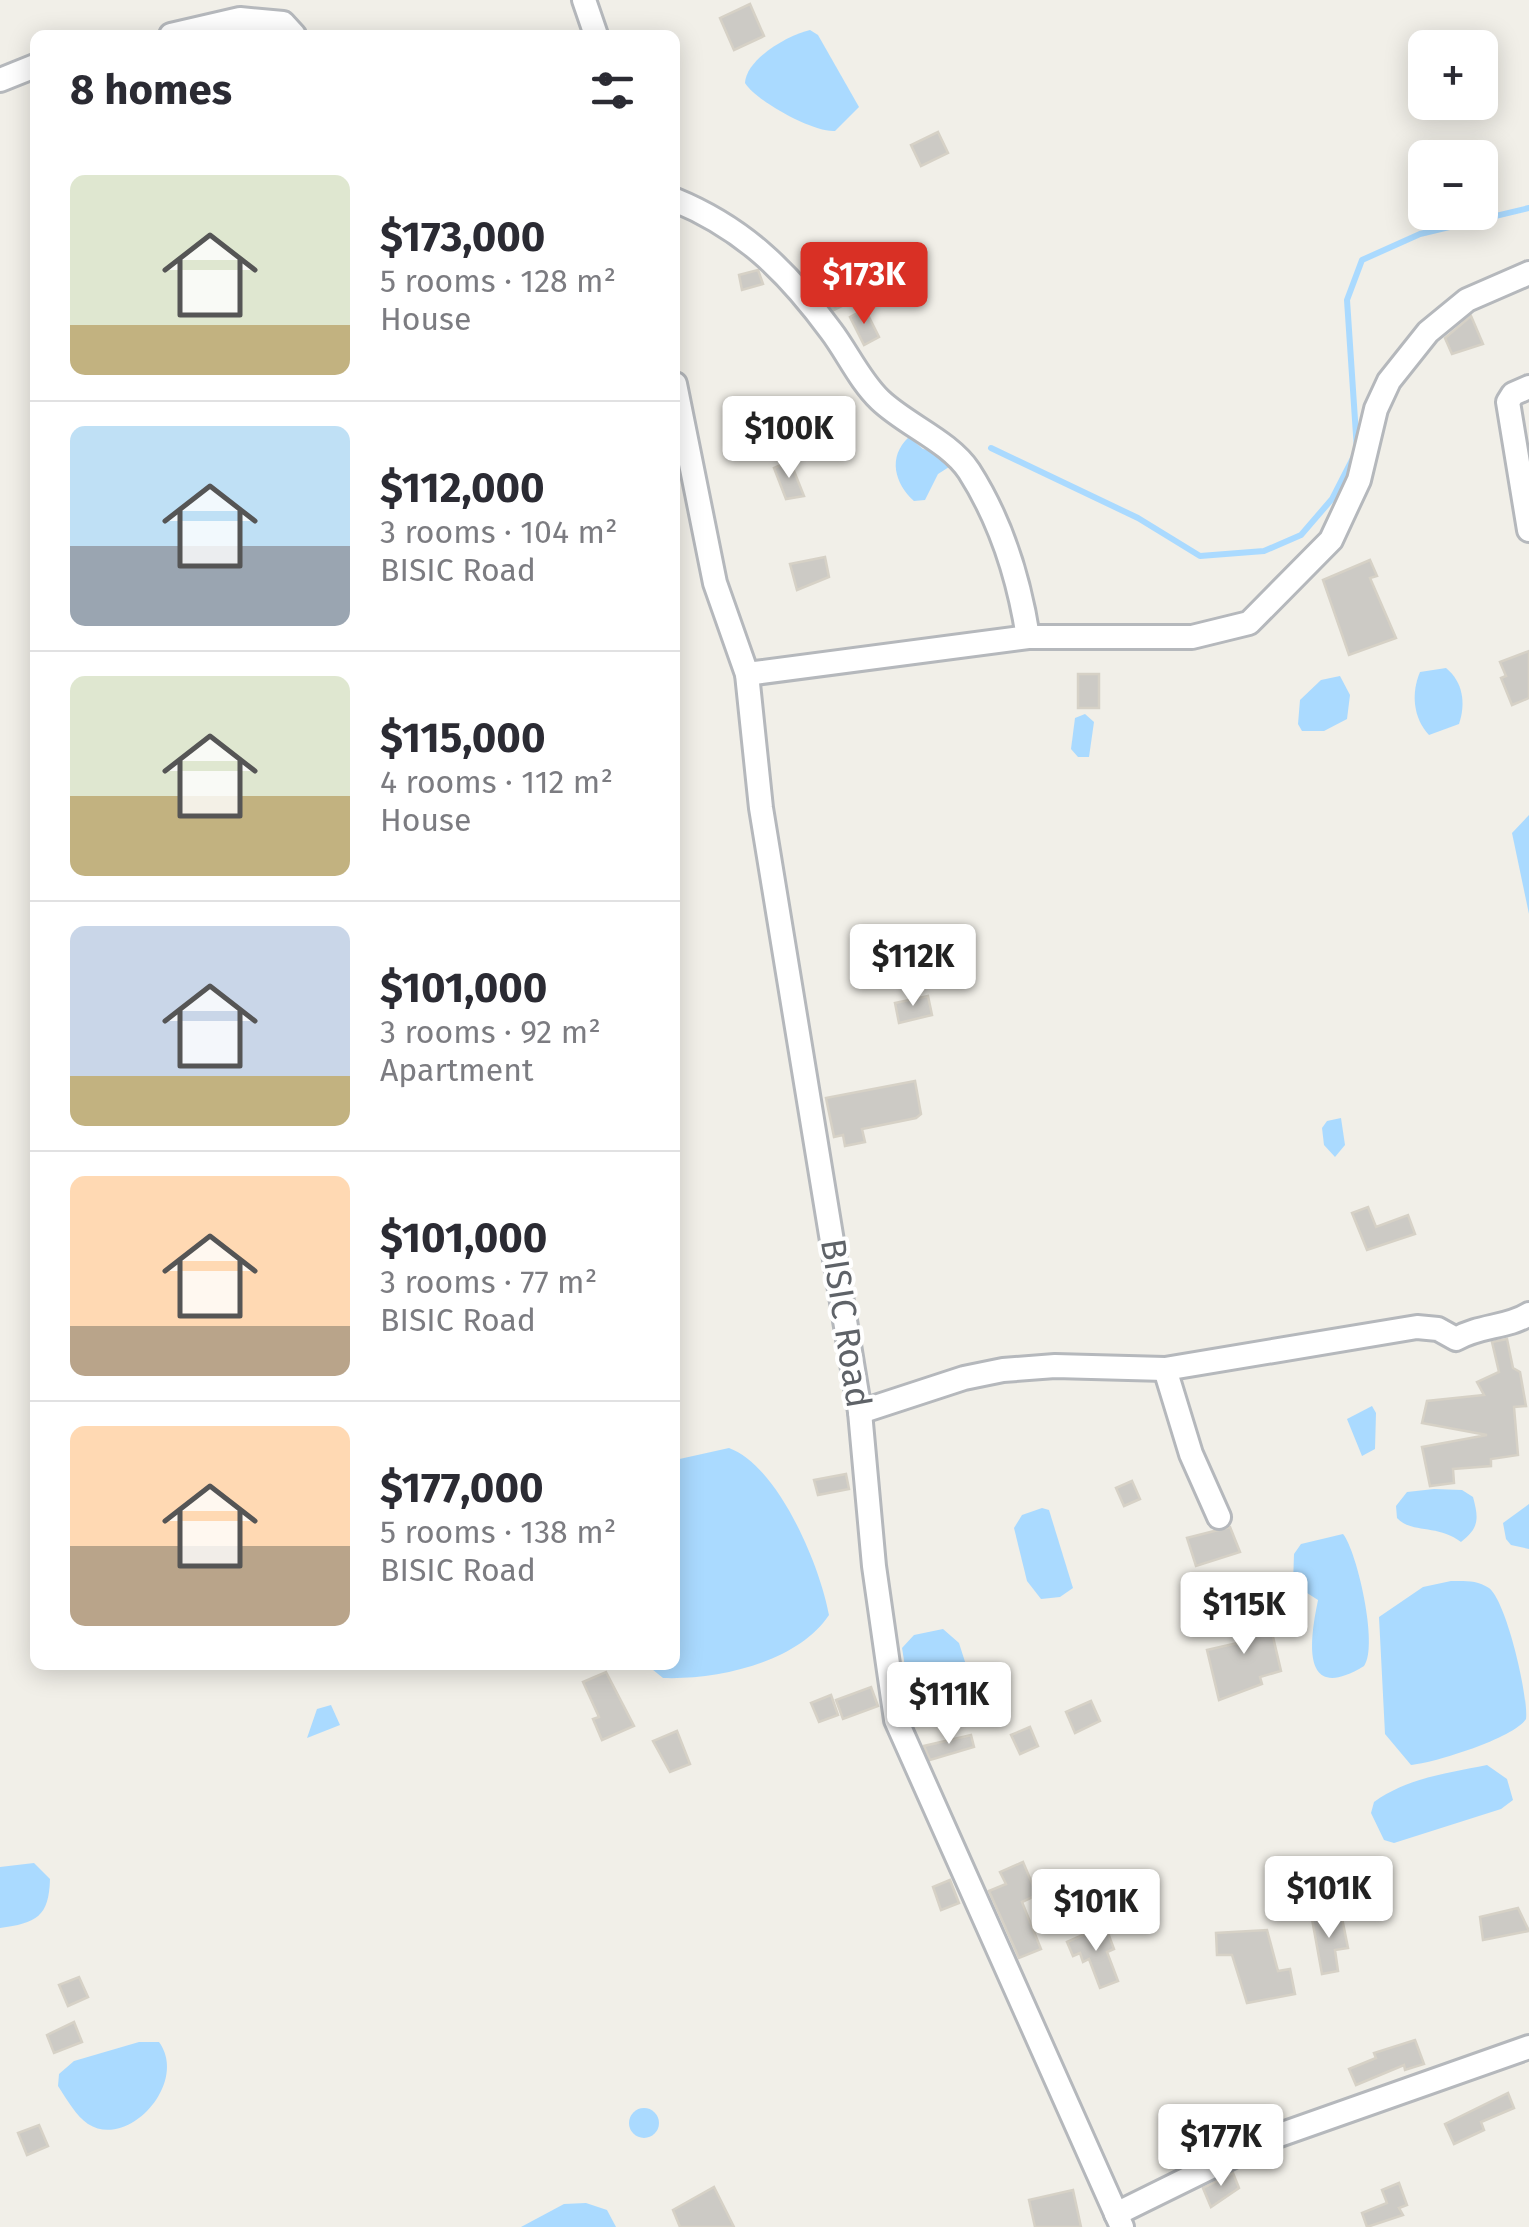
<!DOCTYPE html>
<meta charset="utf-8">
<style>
:root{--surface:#fff;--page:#f7f7f7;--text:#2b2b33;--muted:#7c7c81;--line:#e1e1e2;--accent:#d93025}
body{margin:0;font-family:"Fira Sans",sans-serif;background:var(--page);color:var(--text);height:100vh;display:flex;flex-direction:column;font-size:38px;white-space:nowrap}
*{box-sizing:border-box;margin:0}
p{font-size:32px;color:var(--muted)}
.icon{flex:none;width:55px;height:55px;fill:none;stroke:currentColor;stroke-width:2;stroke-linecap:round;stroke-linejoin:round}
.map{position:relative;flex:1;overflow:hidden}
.side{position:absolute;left:30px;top:30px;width:650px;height:1640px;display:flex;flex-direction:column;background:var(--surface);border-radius:15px;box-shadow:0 5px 25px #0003}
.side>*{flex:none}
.controls{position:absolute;left:1408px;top:30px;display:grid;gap:20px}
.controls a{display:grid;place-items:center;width:90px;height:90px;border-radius:15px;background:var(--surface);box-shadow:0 5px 25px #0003;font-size:50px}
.price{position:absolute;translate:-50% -85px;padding:0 22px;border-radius:10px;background:#fff;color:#222;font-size:32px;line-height:65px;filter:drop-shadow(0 2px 5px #0008)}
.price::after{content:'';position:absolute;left:50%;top:60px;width:30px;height:22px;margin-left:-15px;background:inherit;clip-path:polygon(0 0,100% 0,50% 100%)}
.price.current{background:var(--accent);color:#fff}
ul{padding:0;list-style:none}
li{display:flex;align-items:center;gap:30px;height:250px;padding:0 40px}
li+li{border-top:2px solid var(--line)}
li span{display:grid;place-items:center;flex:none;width:280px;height:200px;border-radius:15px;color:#555}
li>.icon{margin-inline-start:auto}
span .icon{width:120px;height:120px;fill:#fffc;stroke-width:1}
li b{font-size:42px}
h2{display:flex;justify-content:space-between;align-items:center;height:120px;padding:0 40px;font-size:42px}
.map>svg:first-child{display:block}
</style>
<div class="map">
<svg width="1529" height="2227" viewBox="0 0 1529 2227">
<rect width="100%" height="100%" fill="#f1efe8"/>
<g fill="#aadaff">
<path d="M810,30l8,5 41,72 -24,24c-21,2 -79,-30 -90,-48 1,-24 43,-48 65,-53z"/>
<path d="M909,437l14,12 19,3 7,15 -11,7 -13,26 -11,1c-19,-17 -27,-44 -5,-64z"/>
<path d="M1446,668c17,14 20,35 13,56l-30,11c-16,-17 -18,-42 -9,-63z"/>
<polygon points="1340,676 1350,695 1347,719 1324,731 1302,731 1298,724 1300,700 1321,680"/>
<polygon points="1085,714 1094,722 1089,757 1078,757 1071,749 1075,718"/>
<polygon points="1529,815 1529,914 1512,833"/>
<polygon points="1341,1118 1345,1145 1335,1157 1324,1145 1322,1128 1327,1121"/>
<polygon points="1372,1406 1376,1413 1375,1449 1362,1456 1347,1419"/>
<path d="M729,1448c49,18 91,117 100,167 -32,48 -112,65 -166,63l-16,-13h28v-205z"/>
<path d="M1434,1489l28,1 11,7c6,22 6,31 -12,45 -23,-18 -49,-8 -64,-24l-1,-12 11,-14z"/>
<polygon points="1529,1504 1529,1549 1511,1545 1506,1539 1503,1523"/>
<polygon points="1042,1508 1049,1510 1073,1588 1060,1597 1041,1599 1027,1581 1014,1528 1022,1515"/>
<path d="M1343,1534c14,17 36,113 21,132 -64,39 -54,-27 -46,-66l-25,-16 1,-30 7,-10z"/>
<path d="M1451,1581c14,0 26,-1 38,7 18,14 40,111 37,131 -12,19 -92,44 -115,46l-26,-31 -6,-117 44,-30z"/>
<path d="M943,1629l16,14 14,44 -15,31c-47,18 -50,-35 -56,-70l12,-13z"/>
<polygon points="331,1705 340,1725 307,1738 317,1709"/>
<path d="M1487,1765l20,14 6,21 -12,9 -107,34 -10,-3 -13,-27 3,-11c33,-24 74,-29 113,-37z"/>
<path d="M34,1863l16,16c-1,38 -14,44 -50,49v-61z"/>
<path d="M139,2042h20c30,41 -31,108 -71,82 -12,-8 -22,-26 -30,-38l1,-12 15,-13z"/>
<circle cx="644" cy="2123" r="15"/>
<polygon points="586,2203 607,2210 616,2227 521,2227 564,2204"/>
</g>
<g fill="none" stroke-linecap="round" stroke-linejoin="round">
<polyline stroke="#aadaff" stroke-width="6" points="991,448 1138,518 1200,556 1264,551 1301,535 1332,499 1357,450 1347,300 1362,260 1420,234 1529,208"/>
</g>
<g fill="#cccac5" stroke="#d6d1c6" stroke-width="2.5">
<polygon points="750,4 764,36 734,50 720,18"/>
<polygon points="938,132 948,153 921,166 911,145"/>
<polygon points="758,270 763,284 742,290 739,275"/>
<polygon points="837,284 848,303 834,310 820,293"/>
<polygon points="865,309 879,337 864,345 850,317"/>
<polygon points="1471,316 1483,344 1452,354 1445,338"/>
<polygon points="790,461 804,496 786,499 774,468"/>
<polygon points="825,557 829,577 797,590 790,564"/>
<polygon points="1370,560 1377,576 1370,578 1396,638 1349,655 1323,580"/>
<polygon points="1529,651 1529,698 1512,705 1501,678 1506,676 1500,662"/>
<rect x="1078" y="674" width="21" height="34"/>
<polygon points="928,996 932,1015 899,1023 895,1003"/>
<polygon points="915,1081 921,1114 916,1118 862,1129 865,1142 845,1146 843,1135 834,1137 826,1098"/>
<polygon points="1368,1207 1376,1227 1408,1215 1415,1234 1367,1250 1352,1213"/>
<polygon points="1507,1339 1513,1368 1520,1372 1526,1406 1514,1407 1518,1455 1491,1459 1491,1466 1453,1469 1454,1483 1430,1486 1422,1447 1487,1435 1422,1423 1427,1401 1484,1395 1477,1382 1499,1372 1492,1342"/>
<polygon points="846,1474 849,1489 818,1495 814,1480"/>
<polygon points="1132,1481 1140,1499 1124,1506 1116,1488"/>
<polygon points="1230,1527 1240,1552 1196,1566 1187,1538"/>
<polygon points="1249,1603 1255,1627 1270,1624 1281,1671 1260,1677 1262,1684 1219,1700 1207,1650 1242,1642 1234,1606"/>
<polygon points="606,1672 634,1726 602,1740 593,1719 599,1717 583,1682"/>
<polygon points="871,1687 878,1706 843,1719 836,1700"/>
<polygon points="831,1695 838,1715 819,1722 811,1703"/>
<polygon points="1091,1701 1100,1721 1075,1733 1066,1712"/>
<polygon points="1030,1727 1038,1746 1020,1754 1011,1735"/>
<polygon points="677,1731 690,1764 670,1772 653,1741"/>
<polygon points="971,1735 974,1747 930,1760 924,1746"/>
<polygon points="1023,1862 1037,1895 1022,1902 1041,1949 1019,1958 989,1891 1006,1884 1000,1872"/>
<polygon points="950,1880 959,1903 941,1910 933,1887"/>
<polygon points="1518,1908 1529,1931 1483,1940 1480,1917"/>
<polygon points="1341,1913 1348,1948 1335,1950 1338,1971 1322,1974 1312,1919"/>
<polygon points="1105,1925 1114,1949 1107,1952 1118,1981 1100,1988 1089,1959 1083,1962 1080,1953 1073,1956 1067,1942"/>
<polygon points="1267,1930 1278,1971 1290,1969 1295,1994 1247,2003 1232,1955 1217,1955 1216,1933"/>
<polygon points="79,1977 88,1997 68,2006 59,1985"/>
<polygon points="74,2022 82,2042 54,2053 47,2035"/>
<polygon points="1415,2040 1424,2064 1405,2070 1404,2065 1356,2085 1349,2069 1376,2058 1374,2053"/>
<polygon points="1508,2093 1514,2108 1481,2122 1484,2130 1454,2144 1445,2124"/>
<polygon points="39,2125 48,2146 27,2155 18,2133"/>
<polygon points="1233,2173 1239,2188 1211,2207 1203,2188"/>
<polygon points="1399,2183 1407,2205 1399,2208 1403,2215 1367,2227 1362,2213 1387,2203 1382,2190"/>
<polygon points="714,2187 734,2227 680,2227 673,2210"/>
<polygon points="1073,2190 1081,2227 1035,2227 1029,2200"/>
</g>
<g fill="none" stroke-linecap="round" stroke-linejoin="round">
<defs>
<g id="street">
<polyline points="584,0 596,35"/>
<polyline points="171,35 240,19 283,23 294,35"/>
<polyline points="0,80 35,66"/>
<path d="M675,200c68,28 112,71 156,131 16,21 29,50 49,69 26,25 69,41 89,71 32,50 50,108 59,166"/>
<polyline points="675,384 715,583 747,674 761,808 860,1412 874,1566 896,1720 1122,2227"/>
<polyline points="1529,387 1513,394 1508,402 1529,530"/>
<polyline points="747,674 1028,637 1192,637 1249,623 1331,540 1359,480 1376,409 1389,381 1428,332 1467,300 1529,273"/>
<polyline points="1165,1369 1191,1454 1219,1517"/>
<path d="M860,1412l104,-34 39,-8 52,-4 110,3 252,-42 21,2 18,10c24,-14 51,-11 73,-25"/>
<polyline points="1116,2214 1268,2139 1529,2047"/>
</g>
</defs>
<use href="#street" stroke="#b5b8bc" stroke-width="28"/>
<use href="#street" stroke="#fff" stroke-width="22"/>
</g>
<g text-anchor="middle" stroke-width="8" stroke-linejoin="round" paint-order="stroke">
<g font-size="35" fill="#5f6368" stroke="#fff">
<text transform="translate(846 1323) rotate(81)" y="12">BISIC Road</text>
</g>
</g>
</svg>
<div class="controls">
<a>+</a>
<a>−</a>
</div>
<b class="price current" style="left:864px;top:327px">$173K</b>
<b class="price" style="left:789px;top:481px">$100K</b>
<b class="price" style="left:913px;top:1009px">$112K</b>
<b class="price" style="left:1244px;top:1657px">$115K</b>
<b class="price" style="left:949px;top:1747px">$111K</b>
<b class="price" style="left:1329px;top:1941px">$101K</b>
<b class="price" style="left:1096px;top:1954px">$101K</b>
<b class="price" style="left:1221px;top:2189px">$177K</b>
<section class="side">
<h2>8 homes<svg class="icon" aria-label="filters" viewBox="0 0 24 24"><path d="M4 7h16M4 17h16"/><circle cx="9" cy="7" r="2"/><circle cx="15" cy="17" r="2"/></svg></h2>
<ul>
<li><span style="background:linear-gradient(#dfe7d0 75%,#c2b280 0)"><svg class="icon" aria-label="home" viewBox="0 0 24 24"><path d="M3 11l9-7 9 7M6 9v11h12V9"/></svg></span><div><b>$173,000</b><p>5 rooms · 128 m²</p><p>House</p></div></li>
<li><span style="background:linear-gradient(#bfe0f5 60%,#9aa5b1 0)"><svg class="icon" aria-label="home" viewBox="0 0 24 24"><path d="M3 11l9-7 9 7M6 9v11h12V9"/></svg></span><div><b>$112,000</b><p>3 rooms · 104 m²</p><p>BISIC Road</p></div></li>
<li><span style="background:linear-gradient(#dfe7d0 60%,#c2b280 0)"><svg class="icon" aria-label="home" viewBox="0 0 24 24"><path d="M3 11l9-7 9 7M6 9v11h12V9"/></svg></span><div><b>$115,000</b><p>4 rooms · 112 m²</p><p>House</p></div></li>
<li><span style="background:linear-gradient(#c9d6e8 75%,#c2b280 0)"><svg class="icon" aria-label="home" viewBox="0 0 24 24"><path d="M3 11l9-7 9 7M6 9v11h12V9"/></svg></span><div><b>$101,000</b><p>3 rooms · 92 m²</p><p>Apartment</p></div></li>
<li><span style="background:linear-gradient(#ffd9b3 75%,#b9a48a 0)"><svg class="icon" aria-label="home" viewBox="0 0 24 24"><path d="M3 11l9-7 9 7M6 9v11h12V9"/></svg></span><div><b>$101,000</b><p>3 rooms · 77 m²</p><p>BISIC Road</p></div></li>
<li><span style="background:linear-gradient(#ffd9b3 60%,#b9a48a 0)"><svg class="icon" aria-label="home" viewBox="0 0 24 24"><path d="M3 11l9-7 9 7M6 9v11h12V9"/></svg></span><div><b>$177,000</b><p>5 rooms · 138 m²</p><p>BISIC Road</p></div></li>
</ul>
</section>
</div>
